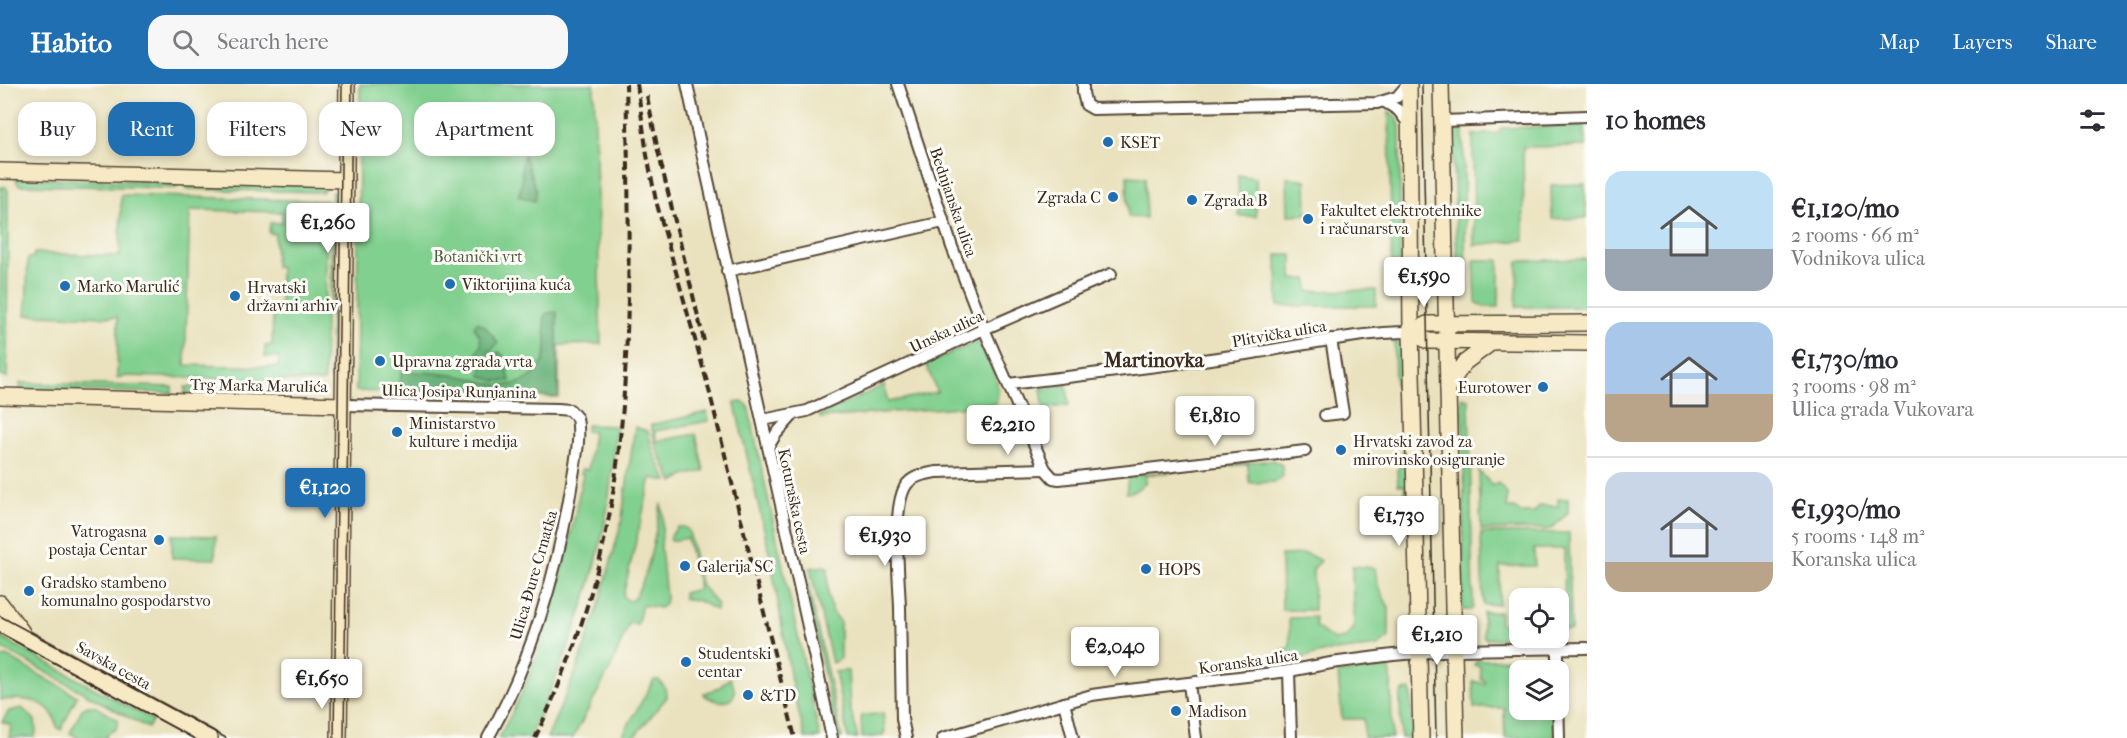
<!DOCTYPE html>
<meta charset="utf-8">
<style>
:root{--surface:#fff;--page:#f7f7f7;--text:#2b2b33;--muted:#7c7c81;--line:#e1e1e2;--accent:#1f6fb2}
body{margin:0;font-family:"IM FELL French Canon",serif;background:var(--page);color:var(--text);height:100vh;display:flex;flex-direction:column;font-size:22px;white-space:nowrap}
*{box-sizing:border-box;margin:0}
p{font-size:20px;color:var(--muted)}
.icon{flex:none;width:33px;height:33px;fill:none;stroke:currentColor;stroke-width:2;stroke-linecap:round;stroke-linejoin:round}
.map{position:relative;flex:1;overflow:hidden}
.panel{display:flex;flex-direction:column;background:var(--surface);width:540px}
.panel>*{flex:none}
.top-card{position:absolute;left:18px;top:18px;width:570px;height:54px;display:flex;gap:12px}
.fabs{position:absolute;left:1509px;top:504px;display:grid;gap:12px}
.fabs a{display:grid;place-items:center;width:60px;height:60px;border-radius:12px;background:var(--surface);box-shadow:0 3px 9px #0003;font-size:30px}
.price{position:absolute;translate:-50% -51px;padding:0 14px;border-radius:6px;background:#fff;color:#222;font-size:20px;line-height:39px;filter:drop-shadow(0 2px 3px #0008)}
.price::after{content:'';position:absolute;left:50%;top:36px;width:18px;height:14px;margin-left:-9px;background:inherit;clip-path:polygon(0 0,100% 0,50% 100%)}
.price.on{background:var(--accent);color:#fff}
ul{padding:0;list-style:none}
li{display:flex;align-items:center;gap:18px;height:150px;padding:0 18px}
li+li{border-top:2px solid var(--line)}
li span{display:grid;place-items:center;flex:none;width:168px;height:120px;border-radius:18px;color:#555}
li>.icon{margin-inline-start:auto}
span .icon{width:72px;height:72px;fill:#fffc;stroke-width:1}
li b{font-size:26px}
h2{display:flex;justify-content:space-between;align-items:center;height:72px;padding:0 18px;font-size:26px}
.pill{padding:0 21px;border-radius:18px;background:var(--surface);box-shadow:0 3px 9px #0003;font-size:21px;line-height:54px}
.pill.on{background:var(--accent);color:#fff}
header{display:flex;align-items:center;gap:36px;box-sizing:border-box;height:84px;padding:0 30px;background:var(--accent);color:#fff}
header strong{font-size:28px}
nav{display:flex;gap:33px;margin-inline-start:auto;font-size:21px}
.search{width:420px;height:54px;background:var(--page);display:flex;align-items:center;gap:15px;box-sizing:border-box;padding:0 21px;border-radius:18px;color:var(--muted);font-size:22px}
main{display:flex;flex:1;min-height:0}
.map>svg:first-child{display:block}
</style>
<header>
<strong>Habito</strong>
<div class="search"><svg class="icon" aria-label="search" viewBox="0 0 24 24"><circle cx="10" cy="10" r="6"/><path d="M15 15l6 6"/></svg>Search here</div>
<nav><a>Map</a><a>Layers</a><a>Share</a></nav>
</header>
<main>
<div class="map">
<svg width="1587" height="654" viewBox="0 0 1587 654">
<rect width="100%" height="100%" fill="#fdfcf7"/>
<filter id="ink" filterUnits="userSpaceOnUse"><feTurbulence type="fractalNoise" baseFrequency=".0167" numOctaves="2"/><feDisplacementMap in="SourceGraphic" scale="12" xChannelSelector="R" yChannelSelector="G"/><feConvolveMatrix kernelMatrix="1 2 1 2 8 2 1 2 1" color-interpolation-filters="sRGB"/></filter>
<filter id="wash" filterUnits="userSpaceOnUse"><feTurbulence type="fractalNoise" baseFrequency=".008" numOctaves="4" result="noise"/><feDisplacementMap in="SourceGraphic" scale="24" xChannelSelector="R" yChannelSelector="G"/><feGaussianBlur stdDeviation="1.35" result="paint"/><feColorMatrix in="noise" values="0 0 0 0 0 0 0 0 0 0 0 0 0 0 0 0 0 1.4 0 .05"/><feComposite in="paint" operator="in"/></filter>
<g filter="url(#wash)">
<rect width="100%" height="100%" fill="#eae2be"/>
<g fill="#82d08f" stroke="#5e7d56" stroke-width="1.5" fill-rule="evenodd">
<polygon points="360,0 594,0 601,260 559,261 559,313 356,307"/>
<polygon points="1389,28 1397,34 1400,42 1400,200 1397,202 1392,200"/>
<polygon points="1463,41 1466,198 1460,200 1458,198 1452,51"/>
<polygon points="1585,42 1586,62 1523,63 1524,156 1474,161 1473,51 1500,49 1500,44"/>
<polygon points="1238,91 1256,94 1256,132 1239,132"/>
<polygon points="1127,92 1145,93 1146,134 1128,133"/>
<polygon points="1287,93 1306,96 1307,130 1288,131"/>
<polygon points="17,94 175,98 178,101 176,104 19,101 16,96"/>
<polygon points="186,97 322,101 324,105 322,108 187,105 184,100"/>
<polygon points="1585,100 1586,134 1552,135 1551,101"/>
<polygon points="1,103 6,103 8,107 7,294 0,292"/>
<polygon points="332,108 335,108 332,297 330,295"/>
<path d="M121,111l206,6 -3,181 -197,-6 -10,2 1,-61 -92,-2 2,-57 6,-1v-4l86,3zM190,126l92,2v11h-12l-1,10 6,1v33h5v43l-7,1 -1,34 -7,1v11h14l-1,10 -93,-2z"/>
<polygon points="1277,171 1292,171 1292,195 1308,195 1308,207 1376,206 1376,222 1278,222"/>
<polygon points="1587,175 1587,223 1516,223 1518,177"/>
<polygon points="1474,176 1499,176 1499,223 1484,223 1476,218"/>
<polygon points="1394,257 1401,260 1405,269 1406,303 1395,302"/>
<path d="M973,259h6c7,17 27,43 16,61l-175,14v-3l64,-30 4,17 49,-10 -11,-28z"/>
<polygon points="20,299 172,303 172,309 20,305"/>
<polygon points="1067,301 1069,321 1044,325 1041,305"/>
<polygon points="185,303 323,306 323,313 185,309"/>
<polygon points="1462,313 1469,315 1473,524 1471,526 1462,526 1464,387"/>
<polygon points="742,318 748,321 820,654 805,654 791,596 770,471 735,321 735,319"/>
<polygon points="707,328 709,337 655,347 657,357 696,350 704,387 684,392 673,398 657,366 651,341"/>
<path d="M586,341l31,1c-4,32 -6,64 -12,96 -14,75 -44,147 -76,216h-31c47,-79 68,-174 85,-264l-3,-1 2,-4 6,1 5,-38 -8,-1z"/>
<path d="M635,343l13,4 5,20 14,30 -16,-3 -28,118 4,4 4,1c17,-16 25,-73 30,-97l2,9 -2,35 5,51 -2,6 -4,3 -18,-3 -5,20 -8,-2 -16,40 -40,75h-26l29,-67 23,-66 22,-81z"/>
<polygon points="1404,360 1407,366 1407,403 1404,449 1398,453 1397,439 1405,433 1405,401 1398,401 1397,386 1405,377 1403,372 1405,370 1402,368 1404,365"/>
<path d="M1273,376l9,5 1,11 -8,6 -26,1 -1,-19 -102,11 -1,8c-6,5 -11,10 -19,10l2,-15 5,-3z"/>
<polygon points="1479,387 1493,402 1498,399 1507,410 1507,424 1514,424 1521,429 1534,429 1540,422 1558,422 1558,415 1568,415 1568,429 1551,445 1481,446"/>
<polygon points="677,443 684,443 689,447 700,499 717,521 716,526 699,517 684,515 683,509 699,505 687,454 671,457 670,453"/>
<polygon points="1481,449 1569,449 1571,546 1562,546 1565,537 1564,465 1534,465 1535,482 1500,482 1499,520 1483,521"/>
<polygon points="172,451 216,452 215,475 172,474"/>
<polygon points="1307,470 1321,477 1313,485 1314,526 1282,526 1281,471"/>
<polygon points="825,482 828,484 828,511 832,528 840,538 840,575 832,579 810,484"/>
<polygon points="1352,482 1375,484 1378,502 1389,524 1389,553 1378,562 1326,568 1293,576 1277,576 1277,579 1264,581 1262,580 1270,573 1290,563 1289,534 1315,533 1315,542 1334,556 1345,554 1354,544"/>
<polygon points="801,484 804,484 842,654 838,654"/>
<polygon points="1483,528 1500,528 1500,540 1519,540 1520,554 1536,554 1486,555 1483,551"/>
<polygon points="0,553 153,636 148,644 0,563"/>
<path d="M6,572l71,40 -16,34 -4,-3c-5,-29 -33,-29 -57,-27v-41z"/>
<polygon points="1554,574 1554,586 1520,586 1520,626 1554,626 1554,654 1505,654 1504,624 1474,624 1473,597 1485,600 1485,597 1481,595 1480,582 1474,581 1477,576"/>
<polygon points="1384,584 1389,584 1391,591 1392,654 1364,654 1364,635 1342,635 1338,589"/>
<polygon points="843,587 848,587 850,623 858,654 848,654 835,588"/>
<path d="M730,594c13,23 -6,30 -26,17v-2l13,-4z"/>
<polygon points="654,596 659,596 665,604 667,613 633,654 621,654"/>
<polygon points="1411,606 1412,654 1401,654 1400,614 1403,607"/>
<polygon points="88,622 94,622 119,636 116,645 108,649 106,654 79,654 70,649 82,625"/>
<polygon points="22,624 35,636 36,649 34,653 9,654 11,641 2,638 9,627"/>
<polygon points="883,629 885,647 882,652 862,654 861,632"/>
</g>
<g fill="#69b27a" stroke="#526e4c" stroke-width="1.5">
<path d="M524,71l12,35 -1,11 -17,-5c8,-14 0,-29 6,-41z"/>
<path d="M557,228l1,85 -158,-4 1,-21 4,-1c20,2 41,2 60,6 23,4 36,14 59,4 9,-4 15,-10 19,-19 7,-18 0,-30 2,-46l2,-3z"/>
<polygon points="477,238 484,241 498,259 478,279 474,275 481,260 480,252 474,243"/>
<path d="M499,268l4,4 7,25h-14l-15,-5c0,-13 7,-18 18,-24z"/>
</g>
</g>
<g filter="url(#ink)">
<g fill="none" stroke-linecap="round" stroke-linejoin="round">
<defs>
<g id="street">
<path d="M687,0c47,218 99,435 145,654"/>
<polyline points="898,0 952,163 984,245 1045,385 1053,394 1059,395 1305,367"/>
<polyline points="1083,0 1083,9 1086,21 1093,25 1377,19 1397,13 1408,0"/>
<polyline points="1385,18 1398,26 1408,39"/>
<polyline points="1442,37 1587,32"/>
<polyline points="727,187 943,138"/>
<path d="M1009,300c81,-10 163,-19 244,-31 53,-8 105,-21 158,-21"/>
<path d="M343,321l215,4 12,1 7,8c4,21 -2,44 -5,64 -14,87 -40,178 -84,256"/>
<polyline points="1325,331 1343,329 1331,255"/>
<polyline points="763,336 807,327 984,245 1111,190"/>
<polyline points="768,363 776,350 793,331"/>
<polyline points="1558,564 1558,586"/>
<polyline points="1289,587 1291,654"/>
<polyline points="1189,600 1196,654"/>
<polyline points="1558,612 1559,654"/>
<polyline points="1064,619 1073,654"/>
<path d="M906,654l-4,-19c-1,-37 -1,-75 -2,-112 -1,-28 -8,-97 5,-120 6,-11 20,-13 32,-15l108,-3"/>
<polyline points="943,654 1092,611 1120,607 1289,587 1331,579 1393,571 1454,566 1587,564"/>
</g>
<g id="secondary">
<polyline points="1409,0 1411,248 1421,654"/>
<polyline points="1441,0 1456,654"/>
<polyline points="0,87 346,96"/>
<polyline points="1411,248 1428,257 1587,259"/>
<polyline points="1411,248 1427,240 1587,239"/>
<polyline points="1448,303 1464,279 1491,259"/>
<polyline points="0,312 343,321"/>
<polyline points="0,519 22,548"/>
<polyline points="0,540 210,654"/>
<polyline points="339,654 347,0"/>
</g>
</defs>
<use href="#street" stroke="#554636" stroke-width="14"/>
<use href="#secondary" stroke="#554636" stroke-width="18"/>
<use href="#street" stroke="#fff" stroke-width="10"/>
<use href="#secondary" stroke="#f6e9c3" stroke-width="15"/>
<g stroke="#3b2a1e" stroke-width="1.5">
<polyline points="1422,0 1436,654"/>
<polyline points="0,532 226,654"/>
<polyline points="0,549 193,654"/>
<polyline points="334,654 342,0"/>
<polyline points="344,654 352,0"/>
</g>
<g stroke="#3b2a1e" stroke-width="4" stroke-dasharray="9 4.5" stroke-linecap="butt">
<polyline points="637,0 647,71 656,117 707,298 795,654"/>
<polyline points="647,12 658,67 704,257"/>
<path d="M535,654c29,-60 52,-123 67,-188 11,-47 17,-95 21,-144 8,-107 6,-214 3,-322"/>
</g>
</g>
</g>
<g fill="#1f6fb2" stroke="#fdfcf7" stroke-width="2">
<circle cx="1108" cy="58" r="6"/>
<circle cx="1113" cy="113" r="6"/>
<circle cx="1192" cy="116" r="6"/>
<circle cx="1308" cy="135" r="6"/>
<circle cx="450" cy="200" r="6"/>
<circle cx="65" cy="202" r="6"/>
<circle cx="235" cy="212" r="6"/>
<circle cx="380" cy="277" r="6"/>
<circle cx="1543" cy="303" r="6"/>
<circle cx="397" cy="348" r="6"/>
<circle cx="1341" cy="366" r="6"/>
<circle cx="159" cy="456" r="6"/>
<circle cx="685" cy="482" r="6"/>
<circle cx="1146" cy="485" r="6"/>
<circle cx="29" cy="507" r="6"/>
<circle cx="686" cy="578" r="6"/>
<circle cx="748" cy="611" r="6"/>
<circle cx="1176" cy="627" r="6"/>
</g>
<g text-anchor="middle" stroke-width="6" stroke-linejoin="round" paint-order="stroke">
<g font-size="16" fill="#3b2a1e" stroke="#fdfcf7" text-anchor="start">
<text x="1120" y="64">KSET</text>
<text x="1101" y="119" text-anchor="end">Zgrada C</text>
<text x="1204" y="122">Zgrada B</text>
<text x="1320" y="132">Fakultet elektrotehnike<tspan x="1320" dy="18">i računarstva</tspan></text>
<text x="462" y="206">Viktorijina kuća</text>
<text x="77" y="208">Marko Marulić</text>
<text x="247" y="209">Hrvatski<tspan x="247" dy="18">državni arhiv</tspan></text>
<text x="392" y="283">Upravna zgrada vrta</text>
<text x="1531" y="309" text-anchor="end">Eurotower</text>
<text x="409" y="345">Ministarstvo<tspan x="409" dy="18">kulture i medija</tspan></text>
<text x="1353" y="363">Hrvatski zavod za<tspan x="1353" dy="18">mirovinsko osiguranje</tspan></text>
<text x="147" y="453" text-anchor="end">Vatrogasna<tspan x="147" dy="18">postaja Centar</tspan></text>
<text x="697" y="488">Galerija SC</text>
<text x="1158" y="491">HOPS</text>
<text x="41" y="504">Gradsko stambeno<tspan x="41" dy="18">komunalno gospodarstvo</tspan></text>
<text x="698" y="575">Studentski<tspan x="698" dy="18">centar</tspan></text>
<text x="760" y="617">&amp;TD</text>
<text x="1188" y="633">Madison</text>
</g>
<g font-size="16" fill="#3b2a1e" stroke="#fdfcf7">
<text transform="translate(954 118) rotate(71)" y="6">Bednjanska ulica</text>
<text transform="translate(946 247) rotate(-25)" y="6">Unska ulica</text>
<text transform="translate(1279 249) rotate(-10)" y="6">Plitvička ulica</text>
<text transform="translate(259 301) rotate(1)" y="6">Trg Marka Marulića</text>
<text transform="translate(459 307) rotate(1)" y="6">Ulica Josipa Runjanina</text>
<text transform="translate(795 417) rotate(78)" y="6">Koturaška cesta</text>
<text transform="translate(533 491) rotate(-74)" y="6">Ulica Đure Crnatka</text>
<text transform="translate(1248 577) rotate(-8)" y="6">Koranska ulica</text>
<text transform="translate(114 581) rotate(29)" y="6">Savska cesta</text>
</g>
<g font-size="16" fill="#505c40" stroke="#fdfcf7">
<text x="478" y="178">Botanički vrt</text>
</g>
<g font-size="20" font-weight="bold" fill="#3b2a1e" stroke="#fdfcf7">
<text x="1154" y="283">Martinovka</text>
</g>
</g>
</svg>
<div class="fabs">
<a><svg class="icon" aria-label="locate" viewBox="0 0 24 24"><circle cx="12" cy="12" r="6"/><path d="M12 2v4M12 18v4M2 12h4M18 12h4"/></svg></a>
<a><svg class="icon" aria-label="layers" viewBox="0 0 24 24"><path d="M12 4l9 5-9 5-9-5zM3 14l9 5 9-5"/></svg></a>
</div>
<b class="price" style="left:328px;top:170px">€1,260</b>
<b class="price" style="left:1424px;top:224px">€1,590</b>
<b class="price" style="left:1215px;top:363px">€1,810</b>
<b class="price" style="left:1008px;top:372px">€2,210</b>
<b class="price on" style="left:325px;top:435px">€1,120</b>
<b class="price" style="left:1399px;top:463px">€1,730</b>
<b class="price" style="left:885px;top:483px">€1,930</b>
<b class="price" style="left:1437px;top:582px">€1,210</b>
<b class="price" style="left:1115px;top:594px">€2,040</b>
<b class="price" style="left:322px;top:626px">€1,650</b>
<div class="top-card">
<a class="pill">Buy</a>
<a class="pill on">Rent</a>
<a class="pill">Filters</a>
<a class="pill">New</a>
<a class="pill">Apartment</a>
</div>
</div>
<section class="panel">
<h2>10 homes<svg class="icon" aria-label="filters" viewBox="0 0 24 24"><path d="M4 7h16M4 17h16"/><circle cx="9" cy="7" r="2"/><circle cx="15" cy="17" r="2"/></svg></h2>
<ul>
<li><span style="background:linear-gradient(#bfe0f5 65%,#9aa5b1 0)"><svg class="icon" aria-label="home" viewBox="0 0 24 24"><path d="M3 11l9-7 9 7M6 9v11h12V9"/></svg></span><div><b>€1,120/mo</b><p>2 rooms · 66 m²</p><p>Vodnikova ulica</p></div></li>
<li><span style="background:linear-gradient(#a9c7e8 60%,#b9a48a 0)"><svg class="icon" aria-label="home" viewBox="0 0 24 24"><path d="M3 11l9-7 9 7M6 9v11h12V9"/></svg></span><div><b>€1,730/mo</b><p>3 rooms · 98 m²</p><p>Ulica grada Vukovara</p></div></li>
<li><span style="background:linear-gradient(#c9d6e8 75%,#b9a48a 0)"><svg class="icon" aria-label="home" viewBox="0 0 24 24"><path d="M3 11l9-7 9 7M6 9v11h12V9"/></svg></span><div><b>€1,930/mo</b><p>5 rooms · 148 m²</p><p>Koranska ulica</p></div></li>
</ul>
</section>
</main>
